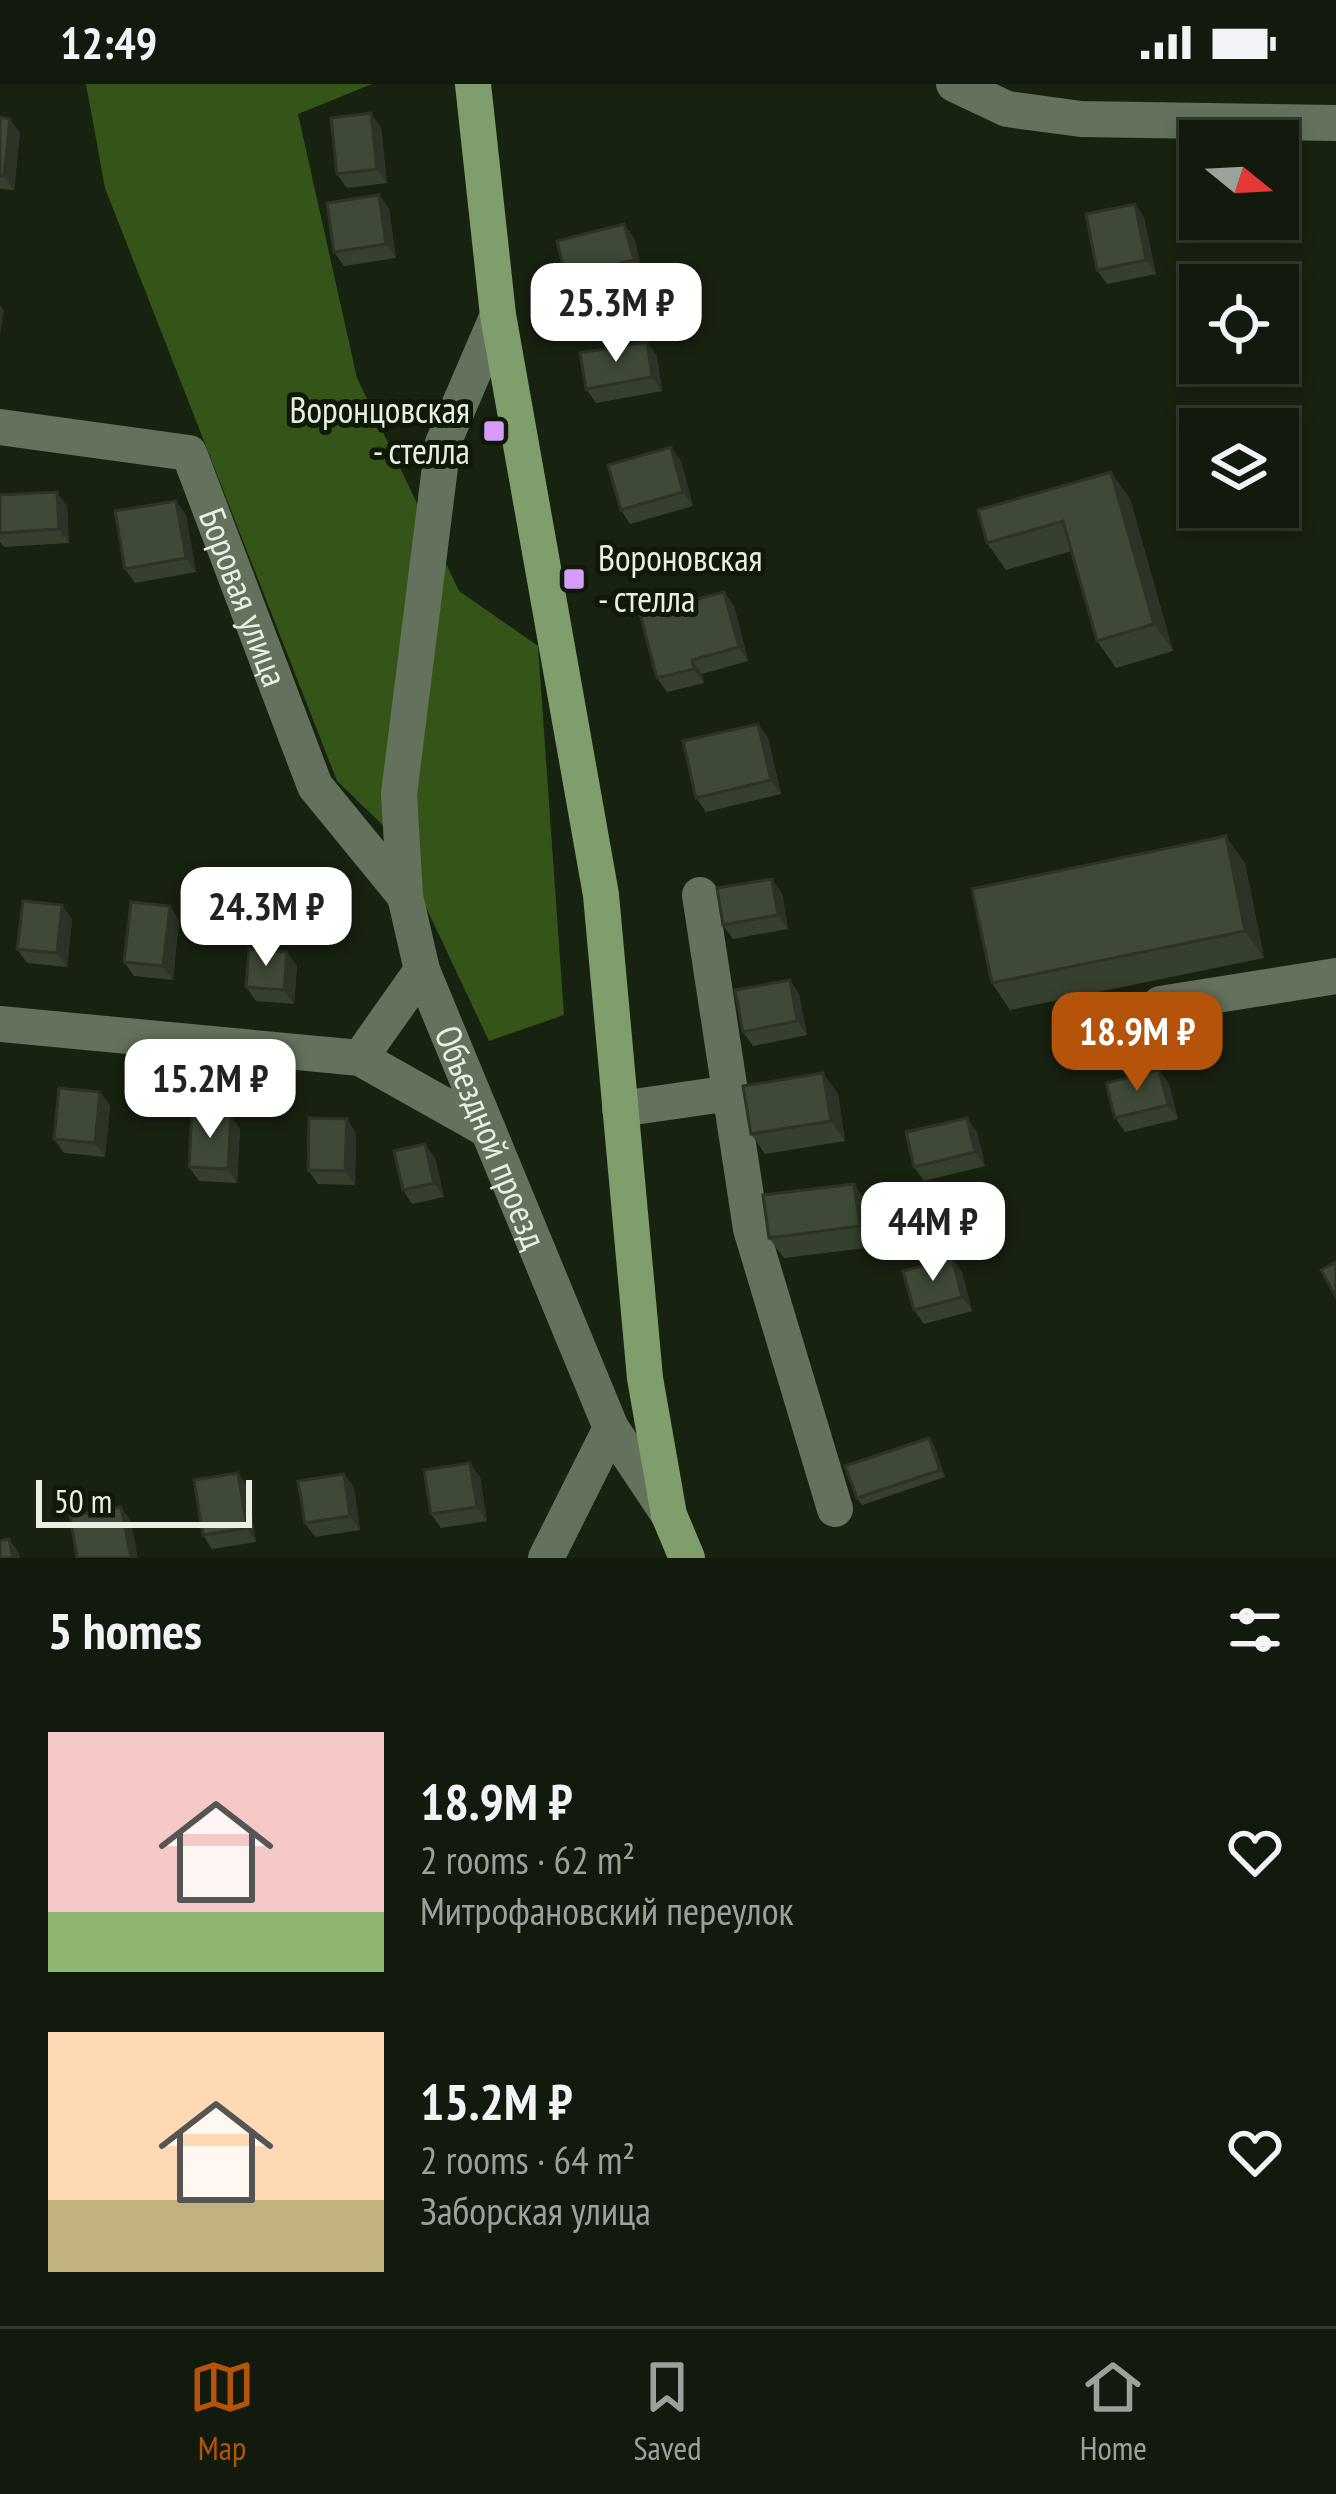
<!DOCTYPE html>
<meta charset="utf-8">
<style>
:root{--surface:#121a0d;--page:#1b2316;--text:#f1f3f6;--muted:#9ca19d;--line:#31382e;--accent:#b45309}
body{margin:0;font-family:"PT Sans Narrow",sans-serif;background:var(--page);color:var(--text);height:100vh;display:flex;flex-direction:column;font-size:45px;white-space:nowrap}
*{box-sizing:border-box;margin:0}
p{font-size:39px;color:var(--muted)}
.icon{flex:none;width:66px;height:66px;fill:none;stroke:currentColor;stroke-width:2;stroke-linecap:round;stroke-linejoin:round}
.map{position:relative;height:1474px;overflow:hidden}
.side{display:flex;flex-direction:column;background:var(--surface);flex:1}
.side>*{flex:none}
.needle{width:78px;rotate:108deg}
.controls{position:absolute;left:1179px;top:36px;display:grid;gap:24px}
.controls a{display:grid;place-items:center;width:120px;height:120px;border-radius:0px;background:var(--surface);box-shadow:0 6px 18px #0003,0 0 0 3px var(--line);font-size:60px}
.scale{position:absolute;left:36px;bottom:30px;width:216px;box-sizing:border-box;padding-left:12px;border:6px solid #e8efe3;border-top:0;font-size:33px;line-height:42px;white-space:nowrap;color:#e8efe3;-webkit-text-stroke:9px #0f1908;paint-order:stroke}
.price{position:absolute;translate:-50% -102px;padding:0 27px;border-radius:24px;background:#fff;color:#222;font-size:39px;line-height:78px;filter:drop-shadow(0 3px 6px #0008)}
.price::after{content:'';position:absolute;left:50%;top:72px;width:36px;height:27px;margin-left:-18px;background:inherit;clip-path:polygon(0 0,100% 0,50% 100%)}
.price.on{background:var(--accent);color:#fff}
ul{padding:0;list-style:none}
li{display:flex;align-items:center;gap:36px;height:300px;padding:0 48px}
li span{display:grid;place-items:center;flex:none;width:336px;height:240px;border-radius:0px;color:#555}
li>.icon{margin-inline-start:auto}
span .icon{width:144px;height:144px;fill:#fffc;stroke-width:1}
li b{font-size:51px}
h2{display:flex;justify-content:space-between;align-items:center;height:144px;padding:0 48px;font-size:51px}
.status{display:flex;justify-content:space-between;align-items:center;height:84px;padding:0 60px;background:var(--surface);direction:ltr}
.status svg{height:33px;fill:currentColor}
.tabs{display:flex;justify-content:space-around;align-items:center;height:168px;border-top:3px solid var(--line);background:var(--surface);font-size:33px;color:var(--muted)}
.tabs a{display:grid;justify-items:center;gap:6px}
.tabs .on{color:var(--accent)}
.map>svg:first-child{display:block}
</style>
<div class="status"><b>12:49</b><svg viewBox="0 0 49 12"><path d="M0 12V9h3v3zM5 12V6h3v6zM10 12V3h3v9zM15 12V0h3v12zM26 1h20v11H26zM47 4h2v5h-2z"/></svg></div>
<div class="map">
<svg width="1336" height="1474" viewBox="0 0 1336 1474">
<rect width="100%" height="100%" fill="#182211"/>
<polygon fill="#355418" points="86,0 372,0 298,30 357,294 459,507 538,562 564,931 489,957 391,749 337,697 105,104"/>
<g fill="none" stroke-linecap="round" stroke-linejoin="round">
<g stroke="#64715c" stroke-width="36">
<polyline points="954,0 1007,25 1081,35 1336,39"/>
<path id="s1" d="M498,231l-55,128 -44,351 6,102 17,74 189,458 58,87"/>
<path id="s2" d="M0,343l189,26 126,333 90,110"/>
<polyline points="700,811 751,1145 835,1425"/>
<polyline points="1160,920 1336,892"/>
<polyline points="0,940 360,974 488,1046"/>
<polyline points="360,974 422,886"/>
<polyline points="620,1025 731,1009"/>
<polyline points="546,1474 611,1344"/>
</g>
<polyline stroke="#809e6b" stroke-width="36" points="473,0 498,231 601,811 645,1294 669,1431 687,1474"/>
</g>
<g fill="#35402f">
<polygon points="0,33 20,49 14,106 0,105"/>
<polygon points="381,43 387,99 347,104 337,90"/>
<polygon points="379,111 389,125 396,174 344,182 334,168"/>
<polygon points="1135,120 1144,134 1156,190 1107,200 1097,186"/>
<polygon points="624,140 634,154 643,190 576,207 566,193"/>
<polygon points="647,258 657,272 662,307 596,319 586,305"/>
<polygon points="681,377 693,422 630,440 621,426"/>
<polygon points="1111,388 1130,415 1173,567 1116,584 1097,557 1072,467 1006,486 987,459"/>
<polygon points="0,411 67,422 69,459 4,463 0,458"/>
<polygon points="176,417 186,431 196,488 135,499 125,485"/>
<polygon points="724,508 734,522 748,577 702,590 704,599 667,608 657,594"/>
<polygon points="758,640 768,654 781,710 706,728 696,714"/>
<polygon points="1245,779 1264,874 1010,926 992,899"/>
<polygon points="782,809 788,845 733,855 723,841"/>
<polygon points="72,835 67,883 27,879 17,865"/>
<polygon points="179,836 173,896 134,892 124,878"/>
<polygon points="297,882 294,920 256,917 246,903"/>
<polygon points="799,910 807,951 753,962 743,948"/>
<polygon points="1159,986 1169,1000 1178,1035 1125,1048 1115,1034"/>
<polygon points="100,1008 110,1022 105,1073 64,1069 54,1055"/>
<polygon points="838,1010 845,1057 765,1070 751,1050"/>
<polygon points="967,1034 977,1048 985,1082 924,1097 914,1083"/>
<polygon points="347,1035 356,1049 355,1101 318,1100 308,1086"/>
<polygon points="240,1045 237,1099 199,1097 189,1083"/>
<polygon points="435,1074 444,1113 412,1120 403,1106"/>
<polygon points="869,1121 874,1163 784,1174 769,1154"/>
<polygon points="962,1188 972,1227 924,1240 914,1226"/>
<polygon points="934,1361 945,1393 862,1421 857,1414"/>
<polygon points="344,1390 354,1404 360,1446 315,1453 305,1439"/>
<polygon points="480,1393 487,1437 441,1444 431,1430"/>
<polygon points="248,1403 256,1458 212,1465 203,1451"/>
</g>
<g fill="#2b3426">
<polygon points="371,29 381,43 387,99 377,85"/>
<polygon points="10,35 20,49 14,106 4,92"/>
<polygon points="379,111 389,125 396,174 386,160"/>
<polygon points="1135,120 1144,134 1156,190 1146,176"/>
<polygon points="624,140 634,154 643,190 634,176"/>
<polygon points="0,221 4,226 0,251"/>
<polygon points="647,258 657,272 662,307 652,293"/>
<polygon points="671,363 681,377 693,422 683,408"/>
<polygon points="1111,388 1130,415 1173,567 1154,540"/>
<polygon points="57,408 67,422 69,459 59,445"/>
<polygon points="176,417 186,431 196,488 186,474"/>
<polygon points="724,508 734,522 748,577 739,563"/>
<polygon points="692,576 702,590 704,599 694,585"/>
<polygon points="758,640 768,654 781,710 771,696"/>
<polygon points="1226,752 1245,779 1264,874 1245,847"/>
<polygon points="772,795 782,809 788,845 778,831"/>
<polygon points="62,821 72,835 67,883 57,869"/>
<polygon points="170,822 179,836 173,896 163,882"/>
<polygon points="287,868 297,882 294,920 284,906"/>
<polygon points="790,896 799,910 807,951 797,937"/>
<polygon points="1159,986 1169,1000 1178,1035 1168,1021"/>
<polygon points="823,989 838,1010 845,1057 831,1037"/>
<polygon points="100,1008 110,1022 105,1073 95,1059"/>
<polygon points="231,1031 240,1045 237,1099 228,1085"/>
<polygon points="967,1034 977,1048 985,1082 975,1068"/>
<polygon points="347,1035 356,1049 355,1101 345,1087"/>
<polygon points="425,1060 435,1074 444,1113 434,1099"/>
<polygon points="854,1100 869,1121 874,1163 860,1142"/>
<polygon points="952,1174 962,1188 972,1227 962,1213"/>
<polygon points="929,1354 934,1361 945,1393 940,1386"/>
<polygon points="470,1379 480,1393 487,1437 477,1423"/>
<polygon points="238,1389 248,1403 256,1458 247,1444"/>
<polygon points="344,1390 354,1404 360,1446 350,1432"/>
<polygon points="121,1423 131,1437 138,1474 131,1474"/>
<polygon points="9,1455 19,1469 20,1474 13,1474"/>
</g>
<g fill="#3e4a37" stroke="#2b3426" stroke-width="3">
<polygon points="371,29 377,85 337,90 331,34"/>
<polygon points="0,33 10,35 4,92 0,92"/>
<polygon points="379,111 386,160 334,168 327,119"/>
<polygon points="1135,120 1146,176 1097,186 1086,130"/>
<polygon points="624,140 634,176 566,193 557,157"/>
<polygon points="647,258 652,293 586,305 580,269"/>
<polygon points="671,363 683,408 621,426 608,381"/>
<polygon points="1111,388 1154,540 1097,557 1063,437 987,459 978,426"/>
<polygon points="57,408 59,445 0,449 0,411"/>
<polygon points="176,417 186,474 125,485 115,427"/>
<polygon points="724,508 739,563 692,576 694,585 657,594 640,530"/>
<polygon points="758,640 771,696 696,714 683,657"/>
<polygon points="1226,752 1245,847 992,899 972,805"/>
<polygon points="772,795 778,831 723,841 717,804"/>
<polygon points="23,817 62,821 57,869 17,865"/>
<polygon points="131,818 170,822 163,882 124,878"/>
<polygon points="249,865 287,868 284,906 246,903"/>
<polygon points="790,896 797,937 743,948 735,906"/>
<polygon points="1159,986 1168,1021 1115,1034 1106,999"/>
<polygon points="823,989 831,1037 751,1050 743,1002"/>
<polygon points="59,1004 100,1008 95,1059 54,1055"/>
<polygon points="192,1028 231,1031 228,1085 189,1083"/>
<polygon points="309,1034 347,1035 345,1087 308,1086"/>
<polygon points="967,1034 975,1068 914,1083 906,1048"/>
<polygon points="425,1060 434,1099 403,1106 394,1067"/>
<polygon points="854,1100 860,1142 769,1154 763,1111"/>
<polygon points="952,1174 962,1213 914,1226 903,1187"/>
<polygon points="1336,1178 1336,1213 1321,1186"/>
<polygon points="929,1354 940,1386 857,1414 845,1382"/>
<polygon points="470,1379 477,1423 431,1430 424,1386"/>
<polygon points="238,1389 247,1444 203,1451 194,1396"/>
<polygon points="344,1390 350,1432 305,1439 298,1397"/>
<polygon points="121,1423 131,1474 77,1474 70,1432"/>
<polygon points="9,1455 13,1474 0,1474 0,1457"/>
</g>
<g fill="#d79bf9" stroke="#0f1908" stroke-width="4.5">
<rect x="482" y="335" width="24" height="24" rx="6"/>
<rect x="562" y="483" width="24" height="24" rx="6"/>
</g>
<g text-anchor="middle" stroke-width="10" stroke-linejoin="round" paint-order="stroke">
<g font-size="36" fill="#e8efe3" stroke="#0f1908" text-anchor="end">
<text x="470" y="339">Воронцовская<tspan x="470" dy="41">- стелла</tspan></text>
<text x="598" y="487" text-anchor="start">Вороновская<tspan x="598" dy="41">- стелла</tspan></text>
</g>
<g font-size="36" fill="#e8efe3" stroke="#0f1908">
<text dy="13" stroke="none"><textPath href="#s2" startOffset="345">Боровая улица</textPath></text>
<text dy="13" stroke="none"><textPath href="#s1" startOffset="852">Объездной проезд</textPath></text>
</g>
</g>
</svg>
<div class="controls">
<a><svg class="needle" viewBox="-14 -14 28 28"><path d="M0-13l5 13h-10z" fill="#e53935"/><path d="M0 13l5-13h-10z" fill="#9ca19d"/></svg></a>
<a><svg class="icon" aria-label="locate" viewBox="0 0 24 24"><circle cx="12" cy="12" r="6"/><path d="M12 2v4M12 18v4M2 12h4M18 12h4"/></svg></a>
<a><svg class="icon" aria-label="layers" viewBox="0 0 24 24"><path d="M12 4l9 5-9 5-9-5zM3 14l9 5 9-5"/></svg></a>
</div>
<div class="scale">50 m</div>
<b class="price" style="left:616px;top:281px">25.3M ₽</b>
<b class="price" style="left:266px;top:885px">24.3M ₽</b>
<b class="price on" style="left:1137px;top:1010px">18.9M ₽</b>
<b class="price" style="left:210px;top:1057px">15.2M ₽</b>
<b class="price" style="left:933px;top:1200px">44M ₽</b>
</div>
<section class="side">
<h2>5 homes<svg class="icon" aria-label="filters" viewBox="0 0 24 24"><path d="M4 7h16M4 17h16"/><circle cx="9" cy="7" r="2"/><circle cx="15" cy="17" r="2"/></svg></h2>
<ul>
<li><span style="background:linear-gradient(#f6c9c9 75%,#8fb573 0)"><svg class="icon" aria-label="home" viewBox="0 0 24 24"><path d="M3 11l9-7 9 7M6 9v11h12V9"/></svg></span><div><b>18.9M ₽</b><p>2 rooms · 62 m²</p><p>Митрофановский переулок</p></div><svg class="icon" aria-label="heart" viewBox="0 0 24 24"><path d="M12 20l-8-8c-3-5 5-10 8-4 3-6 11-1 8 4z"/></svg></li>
<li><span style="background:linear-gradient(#ffd9b3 70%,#c2b280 0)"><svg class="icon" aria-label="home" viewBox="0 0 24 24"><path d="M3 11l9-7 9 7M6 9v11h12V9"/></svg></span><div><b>15.2M ₽</b><p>2 rooms · 64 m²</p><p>Заборская улица</p></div><svg class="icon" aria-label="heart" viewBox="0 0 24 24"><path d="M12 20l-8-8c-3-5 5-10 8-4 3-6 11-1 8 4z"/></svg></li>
</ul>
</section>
<nav class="tabs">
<a class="on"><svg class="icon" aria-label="map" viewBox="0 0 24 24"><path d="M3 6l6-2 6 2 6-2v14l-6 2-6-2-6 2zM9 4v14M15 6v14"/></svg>Map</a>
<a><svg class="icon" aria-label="saved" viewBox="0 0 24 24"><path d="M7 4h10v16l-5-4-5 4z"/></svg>Saved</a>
<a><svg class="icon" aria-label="home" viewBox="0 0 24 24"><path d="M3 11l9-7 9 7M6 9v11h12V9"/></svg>Home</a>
</nav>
